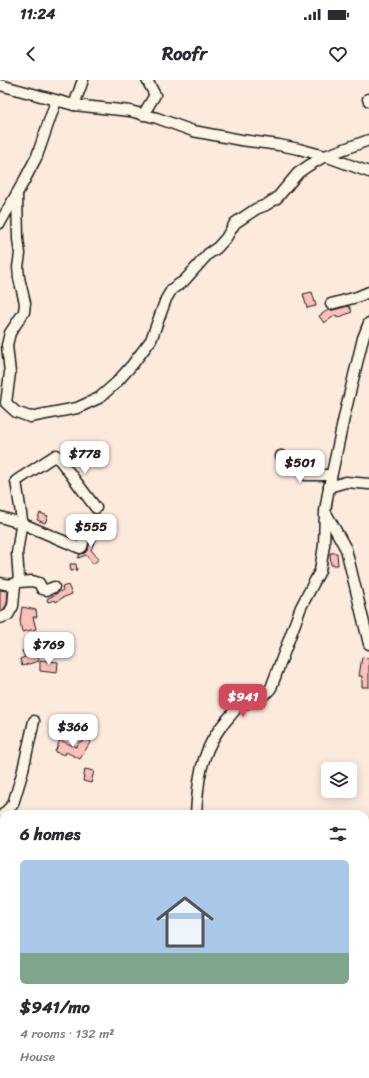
<!DOCTYPE html>
<meta charset="utf-8">
<style>
:root{--surface:#fff;--page:#f7f7f7;--text:#2b2b33;--muted:#7c7c81;--line:#e1e1e2;--accent:#d1495b}
body{margin:0;font-family:Sriracha,sans-serif;background:var(--page);color:var(--text);height:100vh;display:flex;flex-direction:column;font-size:15px;white-space:nowrap}
*{box-sizing:border-box;margin:0}
p{font-size:13px;color:var(--muted)}
.icon{flex:none;width:22px;height:22px;fill:none;stroke:currentColor;stroke-width:2;stroke-linecap:round;stroke-linejoin:round}
.map{position:relative;flex:1;overflow:hidden}
.sheet{position:absolute;left:0px;top:730px;width:369px;height:268px;display:flex;flex-direction:column;background:var(--surface);border-radius:12px 12px 0 0;box-shadow:0 2px 10px #0003}
.sheet>*{flex:none}
.buttons{position:absolute;left:321px;top:682px;display:grid;gap:8px}
.buttons a{display:grid;place-items:center;width:36px;height:36px;border-radius:6px;background:var(--surface);box-shadow:0 2px 10px #0003;font-size:20px}
.price{position:absolute;translate:-50% -34px;padding:0 9px;border-radius:8px;background:#fff;color:#222;font-size:13px;line-height:26px;filter:drop-shadow(0 1px 2px #0008)}
.price::after{content:'';position:absolute;left:50%;top:24px;width:12px;height:9px;margin-left:-6px;background:inherit;clip-path:polygon(0 0,100% 0,50% 100%)}
.price.selected{background:var(--accent);color:#fff}
ul{padding:0;list-style:none}
li{display:grid;align-content:center;gap:8px;height:212px;padding:0 20px}
li+li{border-top:1px solid var(--line)}
li span{display:grid;place-items:center;height:124px;border-radius:6px;color:#555}
li>.icon{margin-inline-start:auto}
span .icon{width:72px;height:72px;fill:#fffc;stroke-width:1}
li b{font-size:17px}
h2{display:flex;justify-content:space-between;align-items:center;height:48px;padding:0 20px;font-size:17px}
.status{display:flex;justify-content:space-between;align-items:center;height:28px;padding:0 20px;background:var(--surface);direction:ltr}
.status svg{height:11px;fill:currentColor}
header{display:flex;justify-content:space-between;align-items:center;height:52px;padding:0 20px;background:var(--surface);font-size:18px;font-weight:700}
.map>svg:first-child{display:block}
</style>
<div class="status"><b>11:24</b><svg viewBox="0 0 49 12"><path d="M0 12V9h3v3zM5 12V6h3v6zM10 12V3h3v9zM15 12V0h3v12zM26 1h20v11H26zM47 4h2v5h-2z"/></svg></div>
<header><svg class="icon" aria-label="back" viewBox="0 0 24 24"><path d="M15 5l-7 7 7 7"/></svg>Roofr<svg class="icon" aria-label="heart" viewBox="0 0 24 24"><path d="M12 20l-8-8c-3-5 5-10 8-4 3-6 11-1 8 4z"/></svg></header>
<div class="map">
<svg width="369" height="998" viewBox="0 0 369 998">
<rect width="100%" height="100%" fill="#fceadd"/>
<filter id="ink" filterUnits="userSpaceOnUse"><feTurbulence type="fractalNoise" baseFrequency=".025" numOctaves="2"/><feDisplacementMap in="SourceGraphic" scale="8" xChannelSelector="R" yChannelSelector="G"/><feConvolveMatrix kernelMatrix="1 2 1 2 8 2 1 2 1" color-interpolation-filters="sRGB"/></filter>
<g filter="url(#ink)">
<g fill="none" stroke-linecap="round" stroke-linejoin="round">
<g stroke="#61899b" stroke-width="2.5">
<polyline points="365,895 369,894"/>
<polyline points="39,998 43,994"/>
</g>
</g>
<g fill="#fcc0bb" stroke="#1c1c1c">
<polygon points="312,212 316,226 307,228 303,214"/>
<polygon points="349,226 352,232 337,238 336,235 324,243 319,236 328,230 333,230"/>
<polygon points="40,433 48,436 45,443 37,440"/>
<polygon points="89,448 98,452 91,470 99,479 93,484 86,475 78,478 80,474 85,473 88,469 91,457 91,454 88,451"/>
<polygon points="330,473 337,473 338,485 331,485"/>
<polygon points="70,484 76,484 77,490 71,491"/>
<polygon points="68,505 72,514 62,518 56,522 55,520 48,522 47,519 63,510 62,507"/>
<polygon points="0,510 8,511 7,524 3,530 0,531"/>
<polygon points="22,527 36,530 37,537 33,537 36,549 22,552 20,541"/>
<polygon points="36,565 39,581 22,586 20,579 25,577 22,571 27,569 27,567"/>
<polygon points="362,577 369,578 369,607 362,607 362,596 359,596"/>
<polygon points="40,580 58,582 57,593 40,591"/>
<polygon points="85,658 91,661 80,679 66,672 65,675 55,672 60,660 76,667 80,661 82,662"/>
<polygon points="85,689 94,691 91,703 83,701"/>
</g>
<g fill="none" stroke-linecap="round" stroke-linejoin="round">
<defs>
<g id="minor">
<polyline points="0,5 74,25 130,31 157,38 193,51 241,60 279,65 299,69 325,76 369,92"/>
<polyline points="368,19 369,21"/>
<polyline points="74,25 83,0"/>
<polyline points="143,35 155,15 147,0"/>
<polyline points="17,114 18,159 20,174 18,187 19,198 25,223 24,232 10,253 7,265 10,293 6,323 16,332 30,337 77,328 99,318 116,303 132,285 151,260 166,219 172,209 184,201 208,174 217,168 226,158 235,143 256,129 266,125 277,118 298,93 308,86 325,76 369,60"/>
<polyline points="0,143 24,101 37,76 56,21"/>
<polyline points="331,224 357,217 369,212"/>
<polyline points="281,376 306,395 331,395"/>
<polyline points="329,407 346,402 369,404"/>
<polyline points="326,433 346,469 369,564"/>
<polyline points="0,437 21,443 80,468 82,467 85,456"/>
<polyline points="19,502 32,501 39,503 42,509 47,510 54,507"/>
<path d="M0,503c7,2 13,3 19,-1l-2,-29 5,-33 -6,-39 40,-26 40,53"/>
<polyline points="0,538 8,535 13,526 15,504"/>
<path d="M196,734c2,-31 4,-57 22,-83 6,-9 14,-16 20,-25 3,-2 5,-1 9,-3 8,-2 19,-8 24,-15l30,-81 19,-36 4,-26 1,-34 4,-24 16,-74 18,-75 6,-15"/>
<polyline points="1,737 13,724 22,694 34,641"/>
<polyline points="167,994 168,998"/>
<polyline points="212,994 215,998"/>
<polyline points="148,998 151,994"/>
</g>
</defs>
<use href="#minor" stroke="#1c1c1c" stroke-width="13"/>
<use href="#minor" stroke="#fcf5e5" stroke-width="10"/>
</g>
</g>
</svg>
<div class="buttons">
<a><svg class="icon" aria-label="layers" viewBox="0 0 24 24"><path d="M12 4l9 5-9 5-9-5zM3 14l9 5 9-5"/></svg></a>
</div>
<b class="price" style="left:85px;top:395px">$778</b>
<b class="price" style="left:300px;top:404px">$501</b>
<b class="price" style="left:91px;top:468px">$555</b>
<b class="price" style="left:49px;top:586px">$769</b>
<b class="price selected" style="left:243px;top:638px">$941</b>
<b class="price" style="left:73px;top:668px">$366</b>
<section class="sheet">
<h2>6 homes<svg class="icon" aria-label="filters" viewBox="0 0 24 24"><path d="M4 7h16M4 17h16"/><circle cx="9" cy="7" r="2"/><circle cx="15" cy="17" r="2"/></svg></h2>
<ul>
<li><span style="background:linear-gradient(#a9c7e8 75%,#7fa58c 0)"><svg class="icon" aria-label="home" viewBox="0 0 24 24"><path d="M3 11l9-7 9 7M6 9v11h12V9"/></svg></span><div><b>$941/mo</b><p>4 rooms · 132 m²</p><p>House</p></div></li>
</ul>
</section>
</div>
